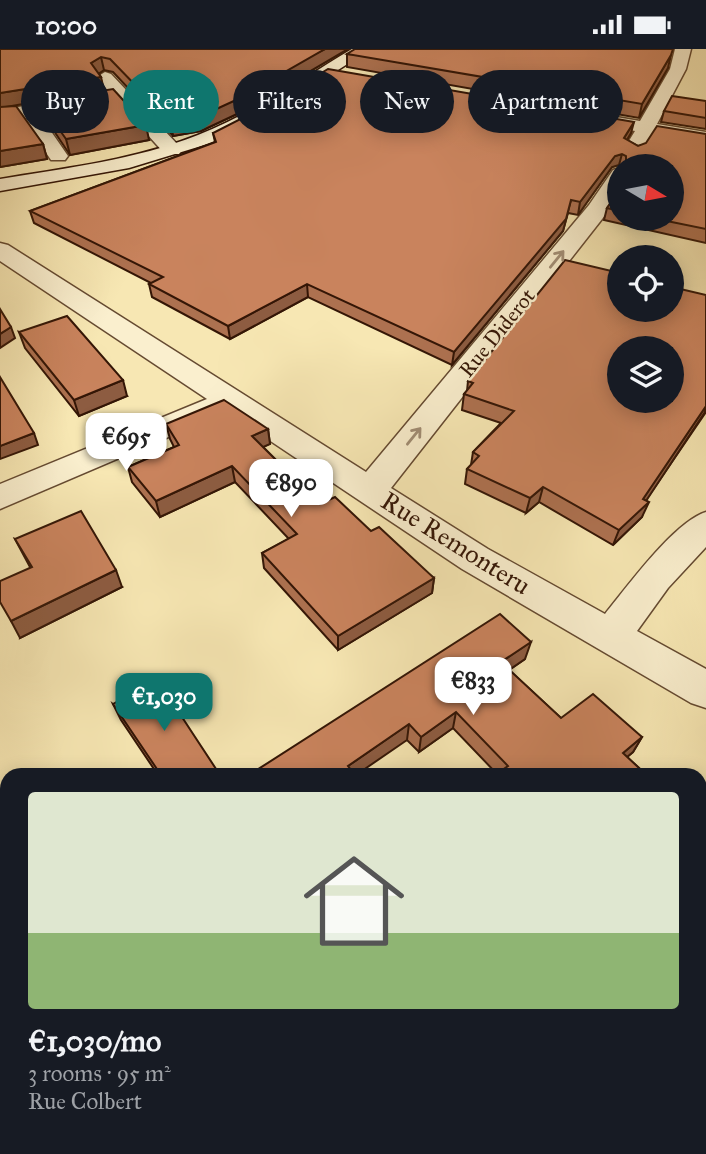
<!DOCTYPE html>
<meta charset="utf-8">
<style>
:root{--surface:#171b24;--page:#242831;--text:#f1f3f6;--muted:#9ea1a6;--accent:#0f766e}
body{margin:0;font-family:"IM FELL Great Primer",serif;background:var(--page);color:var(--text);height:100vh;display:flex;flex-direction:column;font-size:26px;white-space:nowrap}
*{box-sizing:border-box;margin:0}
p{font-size:23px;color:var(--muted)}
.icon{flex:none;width:38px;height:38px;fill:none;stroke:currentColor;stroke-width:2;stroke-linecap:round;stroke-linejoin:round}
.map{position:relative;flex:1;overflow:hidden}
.details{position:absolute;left:0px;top:719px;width:707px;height:387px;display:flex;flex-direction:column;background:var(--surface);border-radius:21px 21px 0 0;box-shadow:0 4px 18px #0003}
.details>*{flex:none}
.top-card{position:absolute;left:21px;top:21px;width:665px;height:63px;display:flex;gap:14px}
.needle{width:46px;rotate:100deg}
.controls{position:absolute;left:607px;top:105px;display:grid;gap:14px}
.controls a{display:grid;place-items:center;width:77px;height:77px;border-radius:50%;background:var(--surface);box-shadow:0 4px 18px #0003;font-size:35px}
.price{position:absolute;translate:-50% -60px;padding:0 16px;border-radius:14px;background:#fff;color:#222;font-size:23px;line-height:46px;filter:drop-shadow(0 2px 4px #0008)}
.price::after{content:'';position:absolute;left:50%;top:42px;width:21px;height:16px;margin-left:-10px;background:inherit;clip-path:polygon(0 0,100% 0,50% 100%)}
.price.selected{background:var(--accent);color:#fff}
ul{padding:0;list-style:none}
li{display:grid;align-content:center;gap:14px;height:371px;padding:0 28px}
li span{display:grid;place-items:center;height:217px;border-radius:7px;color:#555}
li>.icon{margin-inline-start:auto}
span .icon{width:126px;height:126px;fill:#fffc;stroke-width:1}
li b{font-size:30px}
.tag{padding:0 24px;border-radius:32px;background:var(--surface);box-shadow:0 4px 18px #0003;font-size:24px;line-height:63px}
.tag.selected{background:var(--accent);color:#fff}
.status{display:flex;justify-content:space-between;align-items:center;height:49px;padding:0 35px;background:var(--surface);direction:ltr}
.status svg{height:19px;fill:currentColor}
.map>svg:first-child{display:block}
</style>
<div class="status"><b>10:00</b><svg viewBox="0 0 49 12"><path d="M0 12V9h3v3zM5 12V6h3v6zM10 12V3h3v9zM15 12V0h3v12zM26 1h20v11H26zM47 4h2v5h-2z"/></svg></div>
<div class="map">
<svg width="706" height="1105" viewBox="0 0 706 1105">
<rect width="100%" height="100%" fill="#f7e7b3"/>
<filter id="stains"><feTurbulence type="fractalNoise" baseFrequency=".00286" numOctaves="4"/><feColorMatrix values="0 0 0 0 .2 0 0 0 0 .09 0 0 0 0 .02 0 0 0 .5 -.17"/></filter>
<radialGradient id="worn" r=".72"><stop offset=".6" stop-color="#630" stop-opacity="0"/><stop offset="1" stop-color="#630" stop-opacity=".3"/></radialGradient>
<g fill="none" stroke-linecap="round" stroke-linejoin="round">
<defs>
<g id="street">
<polygon points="675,0 691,0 686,20 657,75 706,83 706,95 652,85 641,104 634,106 624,100 635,82 580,72 571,67 580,62 640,72 670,20"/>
<polygon points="105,23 111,25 179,97 182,101 179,105 165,105 117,52 39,65 68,107 65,111 51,111 22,68 0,71 0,61 109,43 97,28"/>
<path d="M620,119v24l-14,22 -215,274 97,61 117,65c22,-27 69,-92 101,-102v35l-38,41 -31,43 69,38v39l-15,-5 -229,-134 -235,-157 -227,97v-25l207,-85 -207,-138v-18l8,2 358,227 223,-267 24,-35z"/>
<polygon points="706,783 706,835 700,838 700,785"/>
<polygon points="359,1099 424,1099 421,1105 356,1105"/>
</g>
<path id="secondary" d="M352,0h19l-99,63 -61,31 -82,25 -129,23v-12c66,-11 135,-19 198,-44 55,-22 104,-56 154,-86z"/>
</defs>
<use href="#street" stroke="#654a31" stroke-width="3"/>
<use href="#secondary" stroke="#341606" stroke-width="3"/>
<use href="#street" fill="#faefce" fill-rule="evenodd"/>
<use href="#secondary" fill="#faefce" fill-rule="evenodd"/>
</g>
<g fill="#ad7150" stroke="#341606" stroke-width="2">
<polygon points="0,0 348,0 237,65 201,82 173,87 113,23 104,21 99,24 104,41 149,91 70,106 44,67 39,52 9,57 43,95 47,110 0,118"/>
<polygon points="347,5 668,19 639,69 347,18"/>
<polygon points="706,52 706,80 661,73 664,62"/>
<polygon points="213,84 631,84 627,91 638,97 706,85 706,194 604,171 607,159 620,141 620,170 672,170 672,117 619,116 612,118 578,166 568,164 563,182 452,316 308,248 230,290 152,248 149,235 151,234 34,174 30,162 215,93"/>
<polygon points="706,246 706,363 646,451 642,468 613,496 539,453 526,464 465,435 467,420 471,416 473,403 501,374 462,361 464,345 467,342 468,332"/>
<polygon points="19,283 127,347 79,367 25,299"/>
<polygon points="166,375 268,380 270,395 263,398 320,455 371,482 434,529 432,544 338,601 264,519 262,504 289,490 235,433 160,468 132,433 128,418 174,398 170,390"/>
<polygon points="15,490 122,538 20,589 30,518"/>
<polygon points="525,610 509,621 561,669 642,688 633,703 627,708 639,719 634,726 495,726 497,725 453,679 419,703 407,691 249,726"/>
<polygon points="113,655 220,726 158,726 121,671"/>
</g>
<g fill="#8d5c41" stroke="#341606" stroke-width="2">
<polygon points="325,0 348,0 237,65 201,82 173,87 171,73"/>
<polygon points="671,6 668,19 639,69 642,55"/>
<polygon points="101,8 104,21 94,28 91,14"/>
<polygon points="101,28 104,41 0,59 0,44"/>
<polygon points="634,73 631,84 621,101 624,89"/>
<polygon points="146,76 149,91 70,106 66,90"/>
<polygon points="43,95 47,110 0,118 0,102"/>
<polygon points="622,105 619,116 612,118 578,166 580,153 615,107"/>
<polygon points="571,151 563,182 452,316 454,303"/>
<polygon points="307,235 308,248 230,290 228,277"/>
<polygon points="11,278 15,289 0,299 0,285"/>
<polygon points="123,331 127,347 79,367 74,351"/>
<polygon points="706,357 705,363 640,461 649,453 642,468 613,496 619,481 643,450"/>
<polygon points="268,380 270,395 254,402 252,387"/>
<polygon points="34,384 38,396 0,410 0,397"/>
<polygon points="232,417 235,433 160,468 156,452"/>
<polygon points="543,438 539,453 526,464 530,449"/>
<polygon points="116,521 122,538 20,589 11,572"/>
<polygon points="434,529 432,544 338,601 338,587"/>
<polygon points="531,593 525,610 496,630 501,613"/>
<polygon points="456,663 453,679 419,703 421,688"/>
<polygon points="409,675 407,691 356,726 348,726 348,717"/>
<polygon points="642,688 633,703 614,719 623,704"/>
<polygon points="0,760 7,776 7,797 0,781"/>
<polygon points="7,907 7,932 0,928 0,911"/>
<polygon points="215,1099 224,1099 217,1105 208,1105"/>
<polygon points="323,1099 325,1101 320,1105 316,1105"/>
</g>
<g fill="#c9835d" stroke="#341606" stroke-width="2" fill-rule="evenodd">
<polygon points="0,0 325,0 236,51 199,68 171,73 110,10 101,8 91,14 101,28 0,44"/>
<polygon points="355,0 673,0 671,6 642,55 347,5"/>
<polygon points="328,20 634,73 624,89 638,97 646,94 657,77 706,85 706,180 657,170 672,170 672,117 626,117 626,107 622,105 615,107 580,153 571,151 566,170 454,303 307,235 228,277 149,235 163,228 30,162 216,93 213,84 272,54"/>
<polygon points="113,40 146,76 66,90 39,52"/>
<polygon points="672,47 706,52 706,69 664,62"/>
<polygon points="16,57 43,95 0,102 0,58"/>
<polygon points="620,141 620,162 607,159"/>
<path d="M565,211l55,13v37h52v-23l34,8v111l-63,93 6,3 -30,28 -76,-43 -13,11 -63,-29 12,-13 -6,-4 41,-41 -50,-17 9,-11 -5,-2zM620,299h52v53h-52z"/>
<polygon points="0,260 11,278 0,285"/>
<polygon points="67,267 123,331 74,351 19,283"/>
<polygon points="0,328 34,384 0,397"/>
<polygon points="224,351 268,380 252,387 320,455 335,448 371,482 379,478 434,529 338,587 262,504 297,485 232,417 156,452 128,418 179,396 166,375"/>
<polygon points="81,462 116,521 11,572 0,553 0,532 32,518 15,490"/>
<polygon points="500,565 531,593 501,613 561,669 593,645 642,688 623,704 639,719 630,726 495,726 508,717 456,663 421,688 409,675 348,717 355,726 249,726"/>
<polygon points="157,630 220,726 161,726 113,655"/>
<polygon points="0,781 7,797 7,907 0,911"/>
<polygon points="194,1099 215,1099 208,1105 197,1105"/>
<polygon points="219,1099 323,1099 316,1105 222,1105"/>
</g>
<defs><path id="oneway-shaft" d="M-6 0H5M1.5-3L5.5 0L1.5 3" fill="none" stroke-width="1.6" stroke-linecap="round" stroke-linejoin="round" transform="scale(1.75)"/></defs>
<g stroke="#a18d74">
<use href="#oneway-shaft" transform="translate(557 210) rotate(-51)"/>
<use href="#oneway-shaft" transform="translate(414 387) rotate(-51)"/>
</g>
<g text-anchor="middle" stroke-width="5" stroke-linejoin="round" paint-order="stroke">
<g font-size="21" fill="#341606" stroke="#faefce">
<text transform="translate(497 284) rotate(-51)" y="7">Rue Diderot</text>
</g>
<g font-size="26" fill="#341606" stroke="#faefce">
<text transform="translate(456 494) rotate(32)" y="9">Rue Remonteru</text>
</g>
</g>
<rect width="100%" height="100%" filter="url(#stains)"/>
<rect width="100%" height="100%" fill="url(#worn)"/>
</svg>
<div class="controls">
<a><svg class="needle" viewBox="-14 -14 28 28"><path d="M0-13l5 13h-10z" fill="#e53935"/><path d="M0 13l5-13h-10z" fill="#9ea1a6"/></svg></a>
<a><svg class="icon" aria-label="locate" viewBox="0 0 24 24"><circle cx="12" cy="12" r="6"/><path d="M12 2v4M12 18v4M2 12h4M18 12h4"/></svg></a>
<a><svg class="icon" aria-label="layers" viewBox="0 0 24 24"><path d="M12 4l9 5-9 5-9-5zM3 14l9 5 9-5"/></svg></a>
</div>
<b class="price" style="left:126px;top:424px">€695</b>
<b class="price" style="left:291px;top:470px">€890</b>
<b class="price" style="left:473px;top:668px">€833</b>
<b class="price selected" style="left:164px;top:684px">€1,030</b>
<div class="top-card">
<a class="tag">Buy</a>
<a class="tag selected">Rent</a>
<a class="tag">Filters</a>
<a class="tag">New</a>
<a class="tag">Apartment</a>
</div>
<section class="details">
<ul>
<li><span style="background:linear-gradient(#dfe7d0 65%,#8fb573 0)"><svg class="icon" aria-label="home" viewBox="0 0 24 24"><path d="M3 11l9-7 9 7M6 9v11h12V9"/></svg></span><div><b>€1,030/mo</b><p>3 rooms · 95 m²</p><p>Rue Colbert</p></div></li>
</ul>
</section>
</div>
